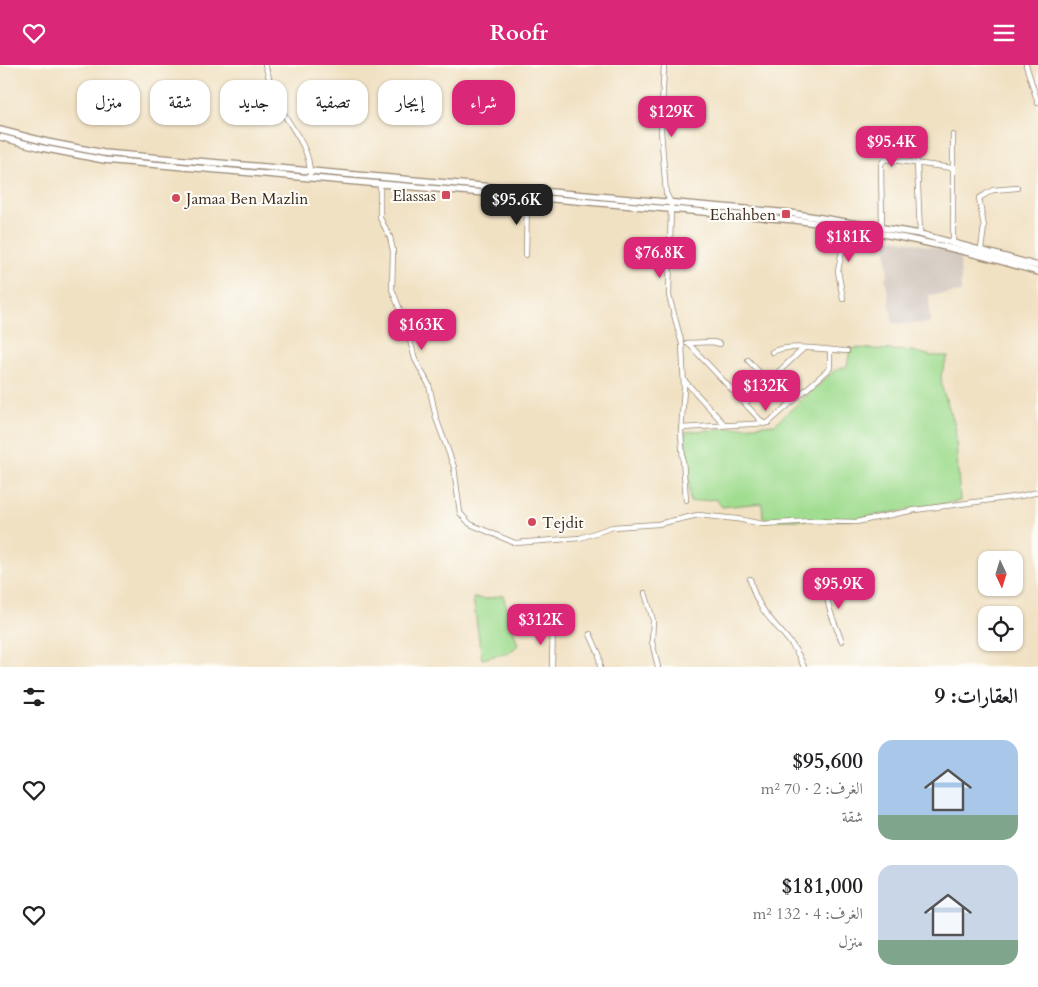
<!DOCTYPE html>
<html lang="ar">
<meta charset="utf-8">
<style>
:root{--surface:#fff;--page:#f2f2f2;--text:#202124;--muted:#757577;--accent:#db2777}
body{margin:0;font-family:Cardo,Amiri,serif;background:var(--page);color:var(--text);direction:rtl;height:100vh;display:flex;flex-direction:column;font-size:19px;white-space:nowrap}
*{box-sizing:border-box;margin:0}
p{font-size:16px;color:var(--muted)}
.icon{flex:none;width:28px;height:28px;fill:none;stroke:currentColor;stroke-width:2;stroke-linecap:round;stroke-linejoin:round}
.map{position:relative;height:602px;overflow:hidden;direction:ltr}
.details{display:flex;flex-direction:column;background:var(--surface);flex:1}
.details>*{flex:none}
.guide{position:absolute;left:15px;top:15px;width:500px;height:45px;direction:rtl;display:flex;gap:10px}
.needle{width:32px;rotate:176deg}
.controls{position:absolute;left:978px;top:486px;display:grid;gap:10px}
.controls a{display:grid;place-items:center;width:45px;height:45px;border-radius:10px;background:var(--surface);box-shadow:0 1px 4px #0004;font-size:25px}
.price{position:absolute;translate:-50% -42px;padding:0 11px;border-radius:10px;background:var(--accent);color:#fff;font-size:16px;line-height:32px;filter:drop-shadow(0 1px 2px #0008)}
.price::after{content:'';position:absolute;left:50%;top:30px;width:15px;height:11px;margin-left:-8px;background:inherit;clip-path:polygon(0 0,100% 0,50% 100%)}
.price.on{background:#222;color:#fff}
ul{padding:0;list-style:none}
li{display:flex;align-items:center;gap:15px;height:125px;padding:0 20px}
li span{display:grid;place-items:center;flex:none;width:140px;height:100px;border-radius:15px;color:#555}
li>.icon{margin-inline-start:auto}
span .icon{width:60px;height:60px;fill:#fffc;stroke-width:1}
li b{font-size:21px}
h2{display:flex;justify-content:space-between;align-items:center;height:60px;padding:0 20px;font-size:21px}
.tag{padding:0 18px;border-radius:15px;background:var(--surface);box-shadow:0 1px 4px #0004;font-size:18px;line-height:45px}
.tag.on{background:var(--accent);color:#fff}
header{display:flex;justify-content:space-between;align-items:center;height:65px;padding:0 20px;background:var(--accent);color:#fff;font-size:22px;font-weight:700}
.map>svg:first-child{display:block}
</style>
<header><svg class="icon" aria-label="menu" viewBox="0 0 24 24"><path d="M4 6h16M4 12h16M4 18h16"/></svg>Roofr<svg class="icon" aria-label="heart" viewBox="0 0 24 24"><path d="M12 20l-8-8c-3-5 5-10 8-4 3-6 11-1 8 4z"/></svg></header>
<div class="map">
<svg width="1038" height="602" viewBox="0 0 1038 602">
<rect width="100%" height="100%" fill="#fdfcf7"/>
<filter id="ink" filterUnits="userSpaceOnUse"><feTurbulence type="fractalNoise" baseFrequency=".02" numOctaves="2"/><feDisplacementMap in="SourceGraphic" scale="10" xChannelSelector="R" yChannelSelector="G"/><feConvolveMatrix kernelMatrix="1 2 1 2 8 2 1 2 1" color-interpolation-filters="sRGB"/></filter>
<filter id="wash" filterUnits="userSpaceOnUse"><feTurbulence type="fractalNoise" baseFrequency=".0096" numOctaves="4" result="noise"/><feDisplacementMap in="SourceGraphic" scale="20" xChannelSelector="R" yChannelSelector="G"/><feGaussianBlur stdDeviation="1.12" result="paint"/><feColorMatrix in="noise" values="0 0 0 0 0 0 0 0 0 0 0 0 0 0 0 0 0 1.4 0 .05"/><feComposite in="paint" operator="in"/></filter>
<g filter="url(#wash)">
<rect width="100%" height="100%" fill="#f1e1c3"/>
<polygon fill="#cdc2b9" points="885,172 960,188 961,227 929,230 930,258 893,259 885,212 888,211"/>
<g fill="#a1dd91" stroke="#6e8458">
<polygon points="855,283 912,286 932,291 948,291 941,310 942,323 955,360 960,436 849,455 769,455 763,453 762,438 722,442 716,434 690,437 685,367 775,359 834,306 847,301 850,285"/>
<polygon points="503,530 518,580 510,587 482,594 473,533 486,534"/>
</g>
</g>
<g filter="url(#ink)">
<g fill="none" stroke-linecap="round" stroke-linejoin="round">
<defs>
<g id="minor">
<path d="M265,0c4,11 6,24 11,34 11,26 34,45 34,75"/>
<polyline points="664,0 661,66 666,128 671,138 669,231 682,279 684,323 681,368 686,435"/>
<polyline points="1026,0 1038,38"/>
<polyline points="953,70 953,179"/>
<polyline points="917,97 920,169"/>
<polyline points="380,119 380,153 390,172 393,186 392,224 406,261 415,294 429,320 436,353 454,402 460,448 470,459 515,478 580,473 613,462 658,459 698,450 737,454 763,459 812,456 856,457 915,445 1021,431 1038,427"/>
<polyline points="882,162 881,99 885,94 952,103"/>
<polyline points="981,184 984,162 979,133 993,125 1017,123"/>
<polyline points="526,190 527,132"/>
<polyline points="843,234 838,206 847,160"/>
<polyline points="687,278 713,277 720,279"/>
<polyline points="688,278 764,359"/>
<path d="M772,287c16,-9 55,-2 75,-1"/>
<polyline points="748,295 768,317"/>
<polyline points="684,315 725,360"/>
<polyline points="745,338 804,283"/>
<polyline points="681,363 768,358 827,306 830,303 830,285"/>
<path d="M750,514c9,42 40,51 54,88"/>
<path d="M826,514c-1,24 7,41 16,62"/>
<polyline points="645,528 653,555 652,577 658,602"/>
<polyline points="590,569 599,589 600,602"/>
<polyline points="552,602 553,557"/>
</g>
<g id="major">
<polyline points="0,65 47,77 104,88 790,148 920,169 1038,201"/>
<path d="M0,72l42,11 62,12 691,60c83,11 163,27 243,52"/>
</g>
</defs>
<use href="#minor" stroke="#968670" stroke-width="6"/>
<use href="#major" stroke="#968670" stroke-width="8"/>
<use href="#minor" stroke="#fff" stroke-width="4.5"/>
<use href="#major" stroke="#fff" stroke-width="5.5"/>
</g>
</g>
<g fill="#d1495b" stroke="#fdfcf7" stroke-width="2">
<rect x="441" y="125" width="10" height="10" rx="2.5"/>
<circle cx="176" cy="133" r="5"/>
<rect x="781" y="144" width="10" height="10" rx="2.5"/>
<circle cx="532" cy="457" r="5"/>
</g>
<g text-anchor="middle" stroke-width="4" stroke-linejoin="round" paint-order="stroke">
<g font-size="16" fill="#3b2a1e" stroke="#fdfcf7" text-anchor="end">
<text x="436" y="136">Elassas</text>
<text x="186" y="139" text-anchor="start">Jamaa Ben Mazlin</text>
<text x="776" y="155">Echahben</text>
<text x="542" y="463" text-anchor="start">Tejdit</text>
</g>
</g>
</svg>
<div class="controls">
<a><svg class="needle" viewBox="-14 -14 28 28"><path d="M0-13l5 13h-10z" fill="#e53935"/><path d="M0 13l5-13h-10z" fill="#757577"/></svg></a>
<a><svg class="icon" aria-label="locate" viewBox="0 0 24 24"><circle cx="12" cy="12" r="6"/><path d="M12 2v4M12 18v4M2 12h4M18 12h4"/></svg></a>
</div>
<b class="price" style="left:672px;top:73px">$129K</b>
<b class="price" style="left:892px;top:103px">$95.4K</b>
<b class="price on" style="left:517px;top:161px">$95.6K</b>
<b class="price" style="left:849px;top:198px">$181K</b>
<b class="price" style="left:660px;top:214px">$76.8K</b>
<b class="price" style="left:422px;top:286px">$163K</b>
<b class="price" style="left:766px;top:347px">$132K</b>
<b class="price" style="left:839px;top:545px">$95.9K</b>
<b class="price" style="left:541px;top:581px">$312K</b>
<div class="guide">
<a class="tag on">شراء</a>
<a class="tag">إيجار</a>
<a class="tag">تصفية</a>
<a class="tag">جديد</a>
<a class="tag">شقة</a>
<a class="tag">منزل</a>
</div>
</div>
<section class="details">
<h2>العقارات: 9<svg class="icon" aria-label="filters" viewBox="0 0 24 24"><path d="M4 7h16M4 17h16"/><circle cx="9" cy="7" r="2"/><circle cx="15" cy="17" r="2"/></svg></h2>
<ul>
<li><span style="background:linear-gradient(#a9c7e8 75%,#7fa58c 0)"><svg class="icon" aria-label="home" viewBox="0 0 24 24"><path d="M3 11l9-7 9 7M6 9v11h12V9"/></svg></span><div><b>$95,600</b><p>الغرف: 2 · 70 m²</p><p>شقة</p></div><svg class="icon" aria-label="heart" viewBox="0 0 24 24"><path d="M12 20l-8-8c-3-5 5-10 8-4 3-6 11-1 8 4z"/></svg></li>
<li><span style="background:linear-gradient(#c9d6e8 75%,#7fa58c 0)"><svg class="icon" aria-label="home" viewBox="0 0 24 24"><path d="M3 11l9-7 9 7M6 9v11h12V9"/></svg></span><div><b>$181,000</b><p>الغرف: 4 · 132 m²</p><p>منزل</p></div><svg class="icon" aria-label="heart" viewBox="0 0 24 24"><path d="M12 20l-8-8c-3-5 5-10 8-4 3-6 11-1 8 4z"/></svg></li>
</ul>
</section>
